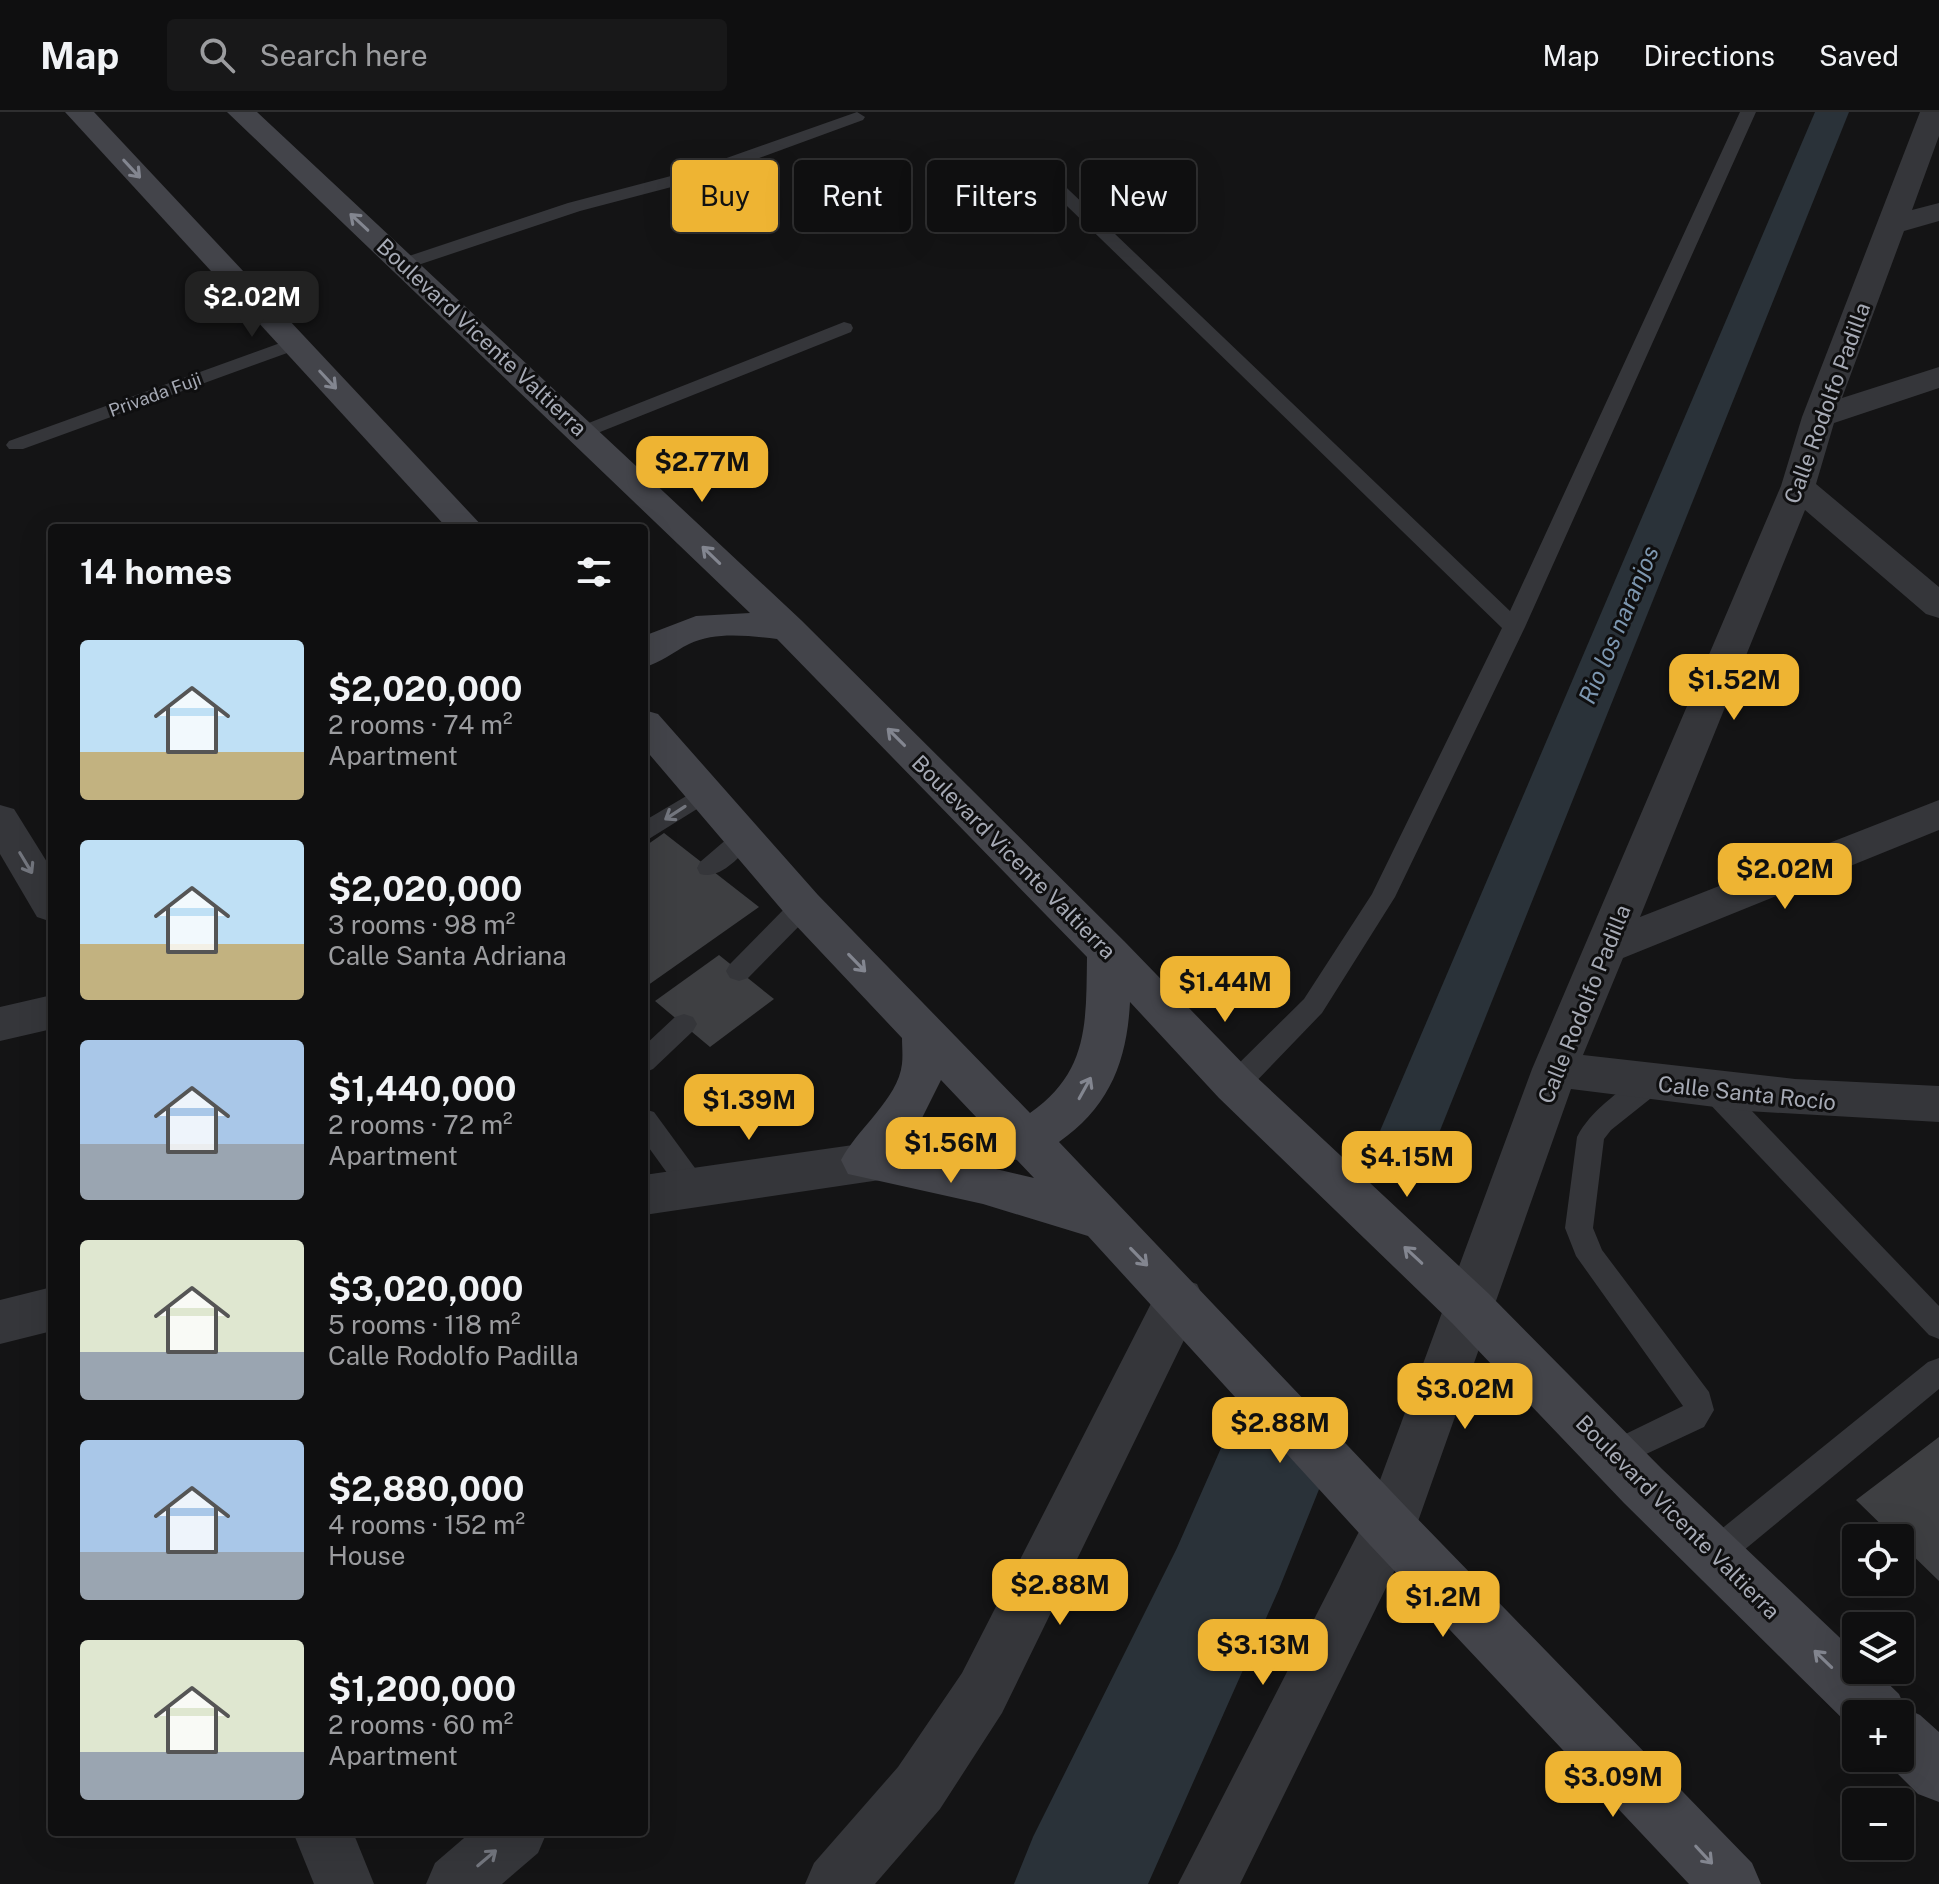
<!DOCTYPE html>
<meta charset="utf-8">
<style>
:root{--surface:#0f0f10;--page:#181819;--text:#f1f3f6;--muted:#9b9c9f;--line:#2f2f30;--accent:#eeb433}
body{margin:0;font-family:"Public Sans",sans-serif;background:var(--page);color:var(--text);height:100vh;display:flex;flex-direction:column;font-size:30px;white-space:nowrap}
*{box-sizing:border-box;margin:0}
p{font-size:26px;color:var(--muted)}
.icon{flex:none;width:44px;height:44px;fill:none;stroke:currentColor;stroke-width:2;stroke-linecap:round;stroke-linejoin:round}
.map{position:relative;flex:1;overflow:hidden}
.details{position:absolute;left:48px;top:412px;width:600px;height:1312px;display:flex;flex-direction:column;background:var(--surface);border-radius:8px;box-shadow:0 8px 32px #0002,0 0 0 2px var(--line)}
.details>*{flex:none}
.guide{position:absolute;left:672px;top:48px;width:760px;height:72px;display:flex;gap:16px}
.fabs{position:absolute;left:1842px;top:1412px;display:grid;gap:16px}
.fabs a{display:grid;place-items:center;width:72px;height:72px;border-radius:8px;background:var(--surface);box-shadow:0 8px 32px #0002,0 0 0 2px var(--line);font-size:40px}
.price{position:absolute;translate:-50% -68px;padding:0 18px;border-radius:16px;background:var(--accent);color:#111;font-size:26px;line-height:52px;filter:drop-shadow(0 2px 4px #0008)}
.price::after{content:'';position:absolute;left:50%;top:48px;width:24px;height:18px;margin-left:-12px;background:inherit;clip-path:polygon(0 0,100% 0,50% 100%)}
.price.selected{background:#222;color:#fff}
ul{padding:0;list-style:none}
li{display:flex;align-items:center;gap:24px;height:200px;padding:0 32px}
li span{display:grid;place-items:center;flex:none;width:224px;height:160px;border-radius:8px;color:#555}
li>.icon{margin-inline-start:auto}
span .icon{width:96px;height:96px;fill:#fffc;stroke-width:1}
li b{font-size:34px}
h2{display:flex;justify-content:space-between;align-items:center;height:96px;padding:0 32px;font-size:34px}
.pill{padding:0 28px;border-radius:8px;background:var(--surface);box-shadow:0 8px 32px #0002,0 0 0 2px var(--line);font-size:28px;line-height:72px}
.pill.selected{background:var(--accent);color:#111}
header{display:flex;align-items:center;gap:48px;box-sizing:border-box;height:112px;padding:0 40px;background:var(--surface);border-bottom:2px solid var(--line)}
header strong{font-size:38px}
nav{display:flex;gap:44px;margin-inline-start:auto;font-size:28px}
.search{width:560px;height:72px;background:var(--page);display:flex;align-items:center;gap:20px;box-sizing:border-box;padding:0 28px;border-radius:8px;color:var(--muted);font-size:30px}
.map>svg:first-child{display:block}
</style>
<header>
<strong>Map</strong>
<div class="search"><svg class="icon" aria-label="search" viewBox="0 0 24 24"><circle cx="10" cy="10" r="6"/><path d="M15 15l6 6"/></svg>Search here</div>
<nav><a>Map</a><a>Directions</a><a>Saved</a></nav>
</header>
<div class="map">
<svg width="1939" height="1772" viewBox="0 0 1939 1772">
<rect width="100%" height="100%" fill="#141415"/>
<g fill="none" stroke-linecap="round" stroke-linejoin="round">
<polygon fill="#2a3239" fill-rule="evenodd" points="1815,0 1849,0 1437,1026 1428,1043 1407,1050 1386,1043 1377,1026"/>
<polygon fill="#2a3239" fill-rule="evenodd" points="1270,1302 1311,1318 1328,1355 1279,1477 1148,1772 1014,1772 1033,1725 1177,1436 1229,1318"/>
</g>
<g fill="#3e3f42">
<polygon points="664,721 759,795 644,876 644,735"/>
<polygon points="719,843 774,887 710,935 655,889"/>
<polygon points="1939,1325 1939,1469 1900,1431 1900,1426 1895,1426 1856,1388"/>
</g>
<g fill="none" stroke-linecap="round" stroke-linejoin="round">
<g fill="#35363a" fill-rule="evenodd">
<polygon points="857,0 865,5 863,8 702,67 580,99 409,156 403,157 394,152 397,148 568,91 690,59"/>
<polygon points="1740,0 1756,0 1525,515 1395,785 1322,901 1245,981 1235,984 1225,981 1222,973 1225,965 1304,887 1372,782 1502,516 1034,62 1036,58 1048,58 1510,499"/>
<polygon points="844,210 851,212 853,216 851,220 590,324 583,326 573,320 576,316"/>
<polygon points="294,226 301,228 303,232 301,236 23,337 9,337 6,333 9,329"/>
<polygon points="705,673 713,675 717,681 713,687 644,730 644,709"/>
<path d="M744,717l9,3 3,6 -3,6c-15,13 -32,36 -53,30l-3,-6 3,-6 35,-30z"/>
<polygon points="803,785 812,787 815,794 812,801 748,866 739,869 730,866 726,859 730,852 794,787"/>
<polygon points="684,902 693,905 697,912 693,919 653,957 644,961 644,934 675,905"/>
<path d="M1650,960l10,3 3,8 -3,8 -49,39 -7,9 -11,89 9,22 107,142 5,18 -10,17 -90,42 -11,-4 -5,-10 5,-10 80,-39 -107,-150 -11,-28 12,-91c14,-27 40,-43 63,-62z"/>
<polygon points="1715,968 1725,971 1939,1194 1939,1227 1929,1223 1705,987 1701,979 1705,971"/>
<polygon points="644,997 654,1000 703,1067 707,1075 703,1083 693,1087 683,1083 644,1029"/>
<polygon points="1939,1246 1939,1277 1726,1453 1715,1457 1704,1453 1699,1442 1704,1431 1928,1250"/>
</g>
<g fill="#35363a" fill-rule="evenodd">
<polygon points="1920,0 1939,0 1939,24 1912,98 1939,91 1939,109 1904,119 1842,286 1939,255 1939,276 1834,311 1816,372 1939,475 1939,506 1926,502 1805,398 1640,805 1939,688 1939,718 1623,846 1583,943 1795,967 1939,974 1939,1010 1747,999 1571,977 1416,1415 1240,1772 1178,1772 1366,1406 1532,957 1781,374 1802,305"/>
<polygon points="0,693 14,697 52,758 52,810 37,805 0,742"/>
<polygon points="52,883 52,917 0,929 0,895"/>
<polygon points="1028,1008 1044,1014 1051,1027 1044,1040 1028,1046 644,1103 644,1063"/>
<polygon points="1179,1166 1197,1172 1204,1187 1002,1601 940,1697 875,1772 805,1772 814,1751 898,1655 962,1561 1161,1172"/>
<polygon points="52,1175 52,1219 0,1232 0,1188"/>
<polygon points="293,1720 353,1720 374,1772 314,1772"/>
<polygon points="471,1720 547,1720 538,1741 502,1772 426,1772 435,1751"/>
</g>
<g fill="#43444a" fill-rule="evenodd">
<polygon points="65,0 94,0 484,416 447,416"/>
<path d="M227,0h30l544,508 323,321 127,131 237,221 174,176 194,184v17h18l25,24 6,14 15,7 19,17v70l-21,-8 -36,-36h18v-44h-44v18l-232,-229 -172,-180 -233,-225 -89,-96c-3,60 -21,105 -71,140l349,367 344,354 9,21h-72l-319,-339 -282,-309 -105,-32 -135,-30 -7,-14c16,-31 57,-61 61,-96 1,-9 0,-18 0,-26l-114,-121 -144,-169v-38l14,4 160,181 212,218c59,-41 56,-91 57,-156l-310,-318c-28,-3 -61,-8 -88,5 -16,8 -28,19 -45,23v-30l5,-3 47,-18 54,-3zM941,968l93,98 -131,-31 13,-17z"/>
</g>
</g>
<defs><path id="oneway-shaft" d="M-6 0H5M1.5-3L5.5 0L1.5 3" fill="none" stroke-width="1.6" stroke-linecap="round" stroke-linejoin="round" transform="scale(2)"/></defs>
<g stroke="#838690">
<use href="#oneway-shaft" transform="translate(132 57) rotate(47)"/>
<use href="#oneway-shaft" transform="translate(359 110) rotate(-137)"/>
<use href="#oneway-shaft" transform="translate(328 268) rotate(47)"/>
<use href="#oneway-shaft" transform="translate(711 443) rotate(-136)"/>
<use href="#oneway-shaft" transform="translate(896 625) rotate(-135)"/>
<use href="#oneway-shaft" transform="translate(857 851) rotate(46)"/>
<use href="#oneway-shaft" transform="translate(1085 976) rotate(-61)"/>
<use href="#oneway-shaft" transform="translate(1413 1143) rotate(-137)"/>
<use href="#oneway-shaft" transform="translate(1139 1145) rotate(46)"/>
<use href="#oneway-shaft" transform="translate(1823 1547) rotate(-136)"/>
<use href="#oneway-shaft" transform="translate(1704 1743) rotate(47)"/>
</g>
<g stroke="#73767e">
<use href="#oneway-shaft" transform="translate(675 701) rotate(147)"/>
<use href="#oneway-shaft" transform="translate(26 751) rotate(59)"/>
<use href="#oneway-shaft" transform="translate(487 1746) rotate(-40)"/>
</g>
<g text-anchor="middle" stroke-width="6" stroke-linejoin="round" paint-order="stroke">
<g font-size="18" fill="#a6aab5" stroke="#0f0f10">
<text transform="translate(155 283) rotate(-20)" y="6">Privada Fuji</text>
</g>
<g font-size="22" fill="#a6aab5" stroke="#0f0f10">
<text transform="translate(482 225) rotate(43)" y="8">Boulevard Vicente Valtierra</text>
<text transform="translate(1827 291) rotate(-70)" y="8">Calle Rodolfo Padilla</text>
<text transform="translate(1014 745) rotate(45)" y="8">Boulevard Vicente Valtierra</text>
<text transform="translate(1584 892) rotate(-68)" y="8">Calle Rodolfo Padilla</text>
<text transform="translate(1747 981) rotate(6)" y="8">Calle Santa Rocío</text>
<text transform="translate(1678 1405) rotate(45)" y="8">Boulevard Vicente Valtierra</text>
</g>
<g font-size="24" font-style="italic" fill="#7d97b0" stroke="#0f0f10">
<text transform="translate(1619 513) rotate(-67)" y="8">Rio los naranjos</text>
</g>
</g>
</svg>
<div class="fabs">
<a><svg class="icon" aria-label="locate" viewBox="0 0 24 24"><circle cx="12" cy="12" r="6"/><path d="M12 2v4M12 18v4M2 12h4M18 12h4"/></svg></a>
<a><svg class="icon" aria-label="layers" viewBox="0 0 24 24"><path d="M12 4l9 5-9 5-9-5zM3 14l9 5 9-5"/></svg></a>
<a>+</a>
<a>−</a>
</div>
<b class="price selected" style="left:252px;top:227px">$2.02M</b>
<b class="price" style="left:702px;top:392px">$2.77M</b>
<b class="price" style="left:1734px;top:610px">$1.52M</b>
<b class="price" style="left:1785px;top:799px">$2.02M</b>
<b class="price" style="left:1225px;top:912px">$1.44M</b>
<b class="price" style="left:749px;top:1030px">$1.39M</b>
<b class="price" style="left:951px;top:1073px">$1.56M</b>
<b class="price" style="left:1407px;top:1087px">$4.15M</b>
<b class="price" style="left:1465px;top:1319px">$3.02M</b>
<b class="price" style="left:1280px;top:1353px">$2.88M</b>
<b class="price" style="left:1060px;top:1515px">$2.88M</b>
<b class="price" style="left:1443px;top:1527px">$1.2M</b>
<b class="price" style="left:1263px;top:1575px">$3.13M</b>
<b class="price" style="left:1613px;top:1707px">$3.09M</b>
<div class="guide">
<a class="pill selected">Buy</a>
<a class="pill">Rent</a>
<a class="pill">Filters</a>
<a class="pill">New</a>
</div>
<section class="details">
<h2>14 homes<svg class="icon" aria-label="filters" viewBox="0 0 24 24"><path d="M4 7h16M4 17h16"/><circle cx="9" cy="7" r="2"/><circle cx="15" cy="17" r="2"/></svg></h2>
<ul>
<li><span style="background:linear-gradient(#bfe0f5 70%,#c2b280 0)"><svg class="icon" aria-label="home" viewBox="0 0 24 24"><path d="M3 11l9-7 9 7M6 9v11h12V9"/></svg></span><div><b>$2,020,000</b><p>2 rooms · 74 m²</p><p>Apartment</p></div></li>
<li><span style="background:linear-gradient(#bfe0f5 65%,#c2b280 0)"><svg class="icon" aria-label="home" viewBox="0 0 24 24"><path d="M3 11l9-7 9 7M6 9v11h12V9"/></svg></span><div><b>$2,020,000</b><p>3 rooms · 98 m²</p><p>Calle Santa Adriana</p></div></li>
<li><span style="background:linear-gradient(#a9c7e8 65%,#9aa5b1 0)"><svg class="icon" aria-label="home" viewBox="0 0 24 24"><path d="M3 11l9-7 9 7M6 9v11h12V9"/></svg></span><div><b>$1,440,000</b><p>2 rooms · 72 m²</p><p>Apartment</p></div></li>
<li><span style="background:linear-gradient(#dfe7d0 70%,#9aa5b1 0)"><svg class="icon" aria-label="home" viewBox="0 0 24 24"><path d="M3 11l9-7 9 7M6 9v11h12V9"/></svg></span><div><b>$3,020,000</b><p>5 rooms · 118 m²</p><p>Calle Rodolfo Padilla</p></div></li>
<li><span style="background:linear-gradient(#a9c7e8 70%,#9aa5b1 0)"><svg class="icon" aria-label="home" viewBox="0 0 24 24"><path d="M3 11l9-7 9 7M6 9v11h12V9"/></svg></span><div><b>$2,880,000</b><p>4 rooms · 152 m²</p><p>House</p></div></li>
<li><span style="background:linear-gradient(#dfe7d0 70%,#9aa5b1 0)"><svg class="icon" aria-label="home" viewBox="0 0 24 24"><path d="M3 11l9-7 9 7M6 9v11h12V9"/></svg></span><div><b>$1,200,000</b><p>2 rooms · 60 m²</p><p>Apartment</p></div></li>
</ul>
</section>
</div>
